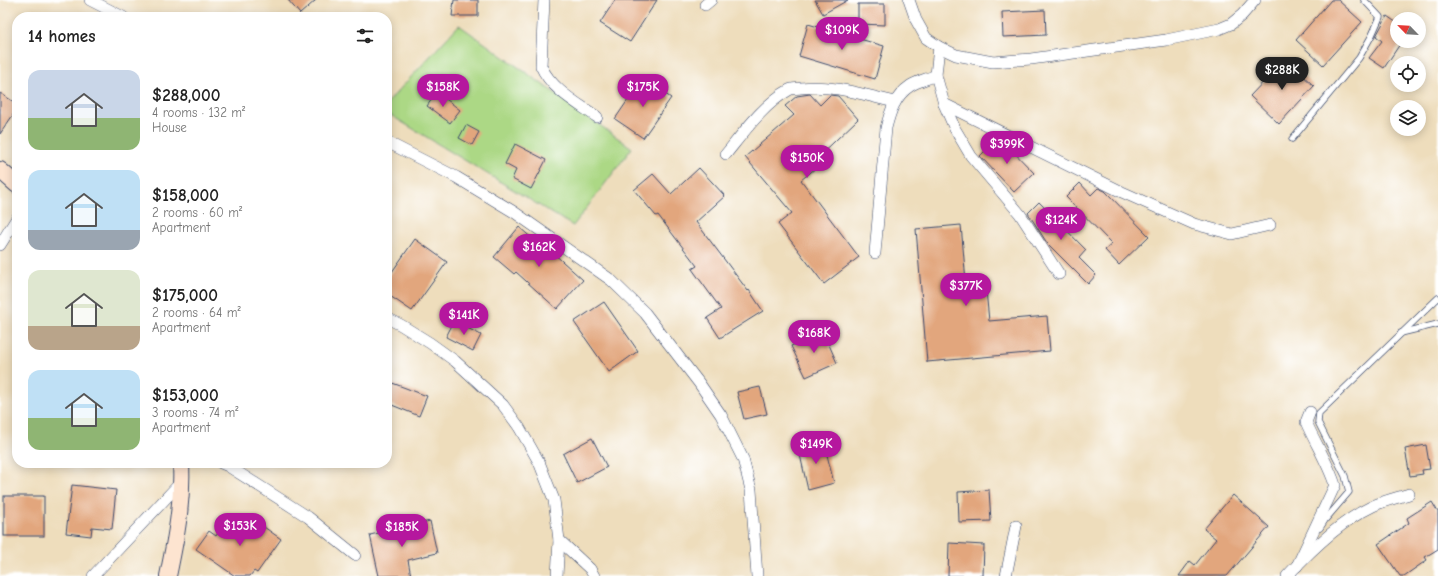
<!DOCTYPE html>
<meta charset="utf-8">
<style>
:root{--surface:#fff;--page:#f6f6f6;--text:#222;--muted:#767676;--accent:#b5179e}
body{margin:0;font-family:"Comic Neue",sans-serif;background:var(--page);color:var(--text);height:100vh;display:flex;flex-direction:column;font-size:15px;white-space:nowrap}
*{box-sizing:border-box;margin:0}
p{font-size:13px;color:var(--muted)}
.icon{flex:none;width:22px;height:22px;fill:none;stroke:currentColor;stroke-width:2;stroke-linecap:round;stroke-linejoin:round}
.map{position:relative;flex:1;overflow:hidden}
.side{position:absolute;left:12px;top:12px;width:380px;height:456px;display:flex;flex-direction:column;background:var(--surface);border-radius:16px;box-shadow:0 2px 10px #0003}
.side>*{flex:none}
.needle{width:26px;rotate:295deg}
.controls{position:absolute;left:1390px;top:12px;display:grid;gap:8px}
.controls a{display:grid;place-items:center;width:36px;height:36px;border-radius:50%;background:var(--surface);box-shadow:0 2px 10px #0003;font-size:20px}
.price{position:absolute;translate:-50% -34px;padding:0 9px;border-radius:14px;background:var(--accent);color:#fff;font-size:13px;line-height:26px;filter:drop-shadow(0 1px 2px #0008)}
.price::after{content:'';position:absolute;left:50%;top:24px;width:12px;height:9px;margin-left:-6px;background:inherit;clip-path:polygon(0 0,100% 0,50% 100%)}
.price.active{background:#222;color:#fff}
ul{padding:0;list-style:none}
li{display:flex;align-items:center;gap:12px;height:100px;padding:0 16px}
li span{display:grid;place-items:center;flex:none;width:112px;height:80px;border-radius:12px;color:#555}
li>.icon{margin-inline-start:auto}
span .icon{width:48px;height:48px;fill:#fffc;stroke-width:1}
li b{font-size:17px}
h2{display:flex;justify-content:space-between;align-items:center;height:48px;padding:0 16px;font-size:17px}
.map>svg:first-child{display:block}
</style>
<div class="map">
<svg width="1438" height="576" viewBox="0 0 1438 576">
<rect width="100%" height="100%" fill="#fff"/>
<filter id="ink" filterUnits="userSpaceOnUse"><feTurbulence type="fractalNoise" baseFrequency=".025" numOctaves="2"/><feDisplacementMap in="SourceGraphic" scale="8" xChannelSelector="R" yChannelSelector="G"/><feConvolveMatrix kernelMatrix="1 2 1 2 8 2 1 2 1" color-interpolation-filters="sRGB"/></filter>
<filter id="wash" filterUnits="userSpaceOnUse"><feTurbulence type="fractalNoise" baseFrequency=".012" numOctaves="4" result="noise"/><feDisplacementMap in="SourceGraphic" scale="16" xChannelSelector="R" yChannelSelector="G"/><feGaussianBlur stdDeviation="0.9" result="paint"/><feColorMatrix in="noise" values="0 0 0 0 0 0 0 0 0 0 0 0 0 0 0 0 0 1.4 0 .05"/><feComposite in="paint" operator="in"/></filter>
<g filter="url(#wash)">
<rect width="100%" height="100%" fill="#eeddbc"/>
<polygon fill="#acd885" stroke="#648472" points="459,25 632,148 573,226 387,113 387,103"/>
<g id="blocks">
<g fill="#e2a67d">
<polygon points="288,0 316,0 300,14"/>
<polygon points="454,0 478,0 478,16 452,16"/>
<polygon points="615,0 657,0 630,42 600,23"/>
<polygon points="815,0 848,0 823,14"/>
<polygon points="1331,0 1338,0 1362,22 1323,65 1296,40"/>
<polygon points="858,4 885,4 885,25 858,24"/>
<polygon points="1045,10 1046,35 1003,37 1002,12"/>
<polygon points="1387,16 1397,23 1397,41 1402,41 1384,68 1369,58 1382,41 1376,36"/>
<polygon points="808,24 884,46 875,79 799,56"/>
<polygon points="1285,59 1314,86 1279,124 1250,96"/>
<polygon points="643,78 671,98 643,138 615,119"/>
<polygon points="437,92 460,110 450,123 427,106"/>
<polygon points="0,93 17,104 17,109 0,134"/>
<polygon points="810,94 820,105 830,95 838,96 858,119 812,163 816,168 801,180 859,257 824,284 778,224 792,213 745,157 794,115 785,106 797,96"/>
<polygon points="466,125 479,132 472,145 459,138"/>
<polygon points="998,138 1004,142 1034,173 1014,192 980,156"/>
<polygon points="515,144 546,160 531,189 512,179 516,170 505,164"/>
<polygon points="699,168 725,196 696,222 748,291 749,290 763,311 720,338 707,318 721,309 692,269 697,266 658,215 656,216 634,190 653,174 671,194"/>
<polygon points="1080,183 1091,195 1098,188 1105,191 1149,236 1119,265 1105,250 1112,244 1066,197"/>
<polygon points="1039,202 1086,250 1079,258 1096,275 1088,284 1047,243 1028,213"/>
<polygon points="961,225 966,282 985,280 989,321 1047,316 1050,351 927,362 916,229"/>
<polygon points="519,227 550,254 552,252 583,280 557,309 516,272 514,274 494,257"/>
<polygon points="415,239 447,262 412,311 387,294 387,279"/>
<polygon points="604,302 638,351 609,372 574,322"/>
<polygon points="454,321 481,335 473,351 446,337"/>
<polygon points="823,331 837,363 806,377 791,346"/>
<polygon points="387,381 427,396 419,416 387,403"/>
<polygon points="760,387 767,414 744,419 737,392"/>
<polygon points="592,438 607,467 577,483 563,454"/>
<polygon points="823,439 834,483 808,490 798,446"/>
<polygon points="1426,445 1430,469 1422,470 1423,474 1410,476 1405,449"/>
<polygon points="72,485 116,490 112,529 92,527 91,536 66,533"/>
<polygon points="989,490 991,521 959,522 958,492"/>
<polygon points="1233,495 1269,527 1227,576 1179,576 1190,561 1195,565 1216,539 1204,529"/>
<rect x="4" y="496" width="40" height="40"/>
<polygon points="1432,502 1438,512 1438,549 1425,557 1427,560 1404,576 1400,576 1378,544 1409,523 1407,518"/>
<polygon points="230,515 248,528 254,520 281,539 257,573 254,571 250,576 235,576 196,549 209,531 216,536"/>
<polygon points="430,521 437,553 408,560 411,576 379,576 370,535"/>
<polygon points="949,543 984,545 983,576 948,576"/>
</g>
</g>
</g>
<g filter="url(#ink)">
<use href="#blocks" fill-opacity="0" stroke="#3b496c" stroke-width="1"/>
<g fill="none" stroke-linecap="round" stroke-linejoin="round">
<defs>
<g id="service">
<polyline points="1292,139 1359,58 1372,35 1380,17 1364,0"/>
<polyline points="1401,333 1438,324"/>
<polyline points="1320,528 1325,520 1349,492 1345,476 1318,422 1319,413 1438,298"/>
</g>
<g id="minor">
<polyline points="90,0 123,17"/>
<path d="M544,0l-3,66c10,23 36,37 56,51"/>
<polyline points="909,0 916,20 926,38 939,47 956,55 993,62 1031,59 1166,40 1219,29 1231,24 1242,15 1255,0"/>
<polyline points="705,5 711,0"/>
<polyline points="939,47 936,75 944,104 955,129 971,156 1020,214 1059,274"/>
<polyline points="944,104 1122,192 1194,224 1232,234 1270,225"/>
<polyline points="387,142 456,177 514,212 611,280 645,313 699,383 721,415 743,459 751,490 757,576"/>
<path d="M726,154c17,-21 39,-51 63,-64 3,-2 8,-1 12,-2 31,-4 63,7 94,14"/>
<polyline points="0,245 17,218"/>
<path d="M875,253l11,-125c4,-16 9,-32 24,-42 7,-5 18,-7 26,-11"/>
<polyline points="387,318 401,325 430,343 455,361 503,405 519,427 539,462 554,500 559,540 557,576"/>
<polyline points="221,463 228,466 308,517 355,555"/>
<polyline points="559,540 590,569 594,576"/>
<path d="M1297,566l38,-81c-7,-22 -20,-42 -29,-63l4,-10"/>
<polyline points="93,576 182,481"/>
<polyline points="1006,576 1016,526"/>
<path d="M1287,576c23,-25 54,-55 84,-69 11,-6 26,-9 38,-13"/>
</g>
<g id="secondary">
<polyline points="0,170 17,185"/>
<path d="M168,576c8,-38 15,-74 13,-113"/>
</g>
</defs>
<use href="#service" stroke="#3b496c" stroke-width="7"/>
<use href="#minor" stroke="#3b496c" stroke-width="12"/>
<use href="#secondary" stroke="#3b496c" stroke-width="18"/>
<use href="#service" stroke="#fff" stroke-width="5.5"/>
<use href="#minor" stroke="#fff" stroke-width="11"/>
<use href="#secondary" stroke="#fde4d0" stroke-width="16"/>
</g>
</g>
</svg>
<div class="controls">
<a><svg class="needle" viewBox="-14 -14 28 28"><path d="M0-13l5 13h-10z" fill="#e53935"/><path d="M0 13l5-13h-10z" fill="#767676"/></svg></a>
<a><svg class="icon" aria-label="locate" viewBox="0 0 24 24"><circle cx="12" cy="12" r="6"/><path d="M12 2v4M12 18v4M2 12h4M18 12h4"/></svg></a>
<a><svg class="icon" aria-label="layers" viewBox="0 0 24 24"><path d="M12 4l9 5-9 5-9-5zM3 14l9 5 9-5"/></svg></a>
</div>
<b class="price" style="left:842px;top:51px">$109K</b>
<b class="price active" style="left:1282px;top:91px">$288K</b>
<b class="price" style="left:443px;top:108px">$158K</b>
<b class="price" style="left:643px;top:108px">$175K</b>
<b class="price" style="left:1007px;top:165px">$399K</b>
<b class="price" style="left:807px;top:179px">$150K</b>
<b class="price" style="left:1061px;top:241px">$124K</b>
<b class="price" style="left:539px;top:268px">$162K</b>
<b class="price" style="left:966px;top:307px">$377K</b>
<b class="price" style="left:464px;top:336px">$141K</b>
<b class="price" style="left:814px;top:354px">$168K</b>
<b class="price" style="left:816px;top:465px">$149K</b>
<b class="price" style="left:240px;top:547px">$153K</b>
<b class="price" style="left:402px;top:548px">$185K</b>
<section class="side">
<h2>14 homes<svg class="icon" aria-label="filters" viewBox="0 0 24 24"><path d="M4 7h16M4 17h16"/><circle cx="9" cy="7" r="2"/><circle cx="15" cy="17" r="2"/></svg></h2>
<ul>
<li><span style="background:linear-gradient(#c9d6e8 60%,#8fb573 0)"><svg class="icon" aria-label="home" viewBox="0 0 24 24"><path d="M3 11l9-7 9 7M6 9v11h12V9"/></svg></span><div><b>$288,000</b><p>4 rooms · 132 m²</p><p>House</p></div></li>
<li><span style="background:linear-gradient(#bfe0f5 75%,#9aa5b1 0)"><svg class="icon" aria-label="home" viewBox="0 0 24 24"><path d="M3 11l9-7 9 7M6 9v11h12V9"/></svg></span><div><b>$158,000</b><p>2 rooms · 60 m²</p><p>Apartment</p></div></li>
<li><span style="background:linear-gradient(#dfe7d0 70%,#b9a48a 0)"><svg class="icon" aria-label="home" viewBox="0 0 24 24"><path d="M3 11l9-7 9 7M6 9v11h12V9"/></svg></span><div><b>$175,000</b><p>2 rooms · 64 m²</p><p>Apartment</p></div></li>
<li><span style="background:linear-gradient(#bfe0f5 60%,#8fb573 0)"><svg class="icon" aria-label="home" viewBox="0 0 24 24"><path d="M3 11l9-7 9 7M6 9v11h12V9"/></svg></span><div><b>$153,000</b><p>3 rooms · 74 m²</p><p>Apartment</p></div></li>
</ul>
</section>
</div>
